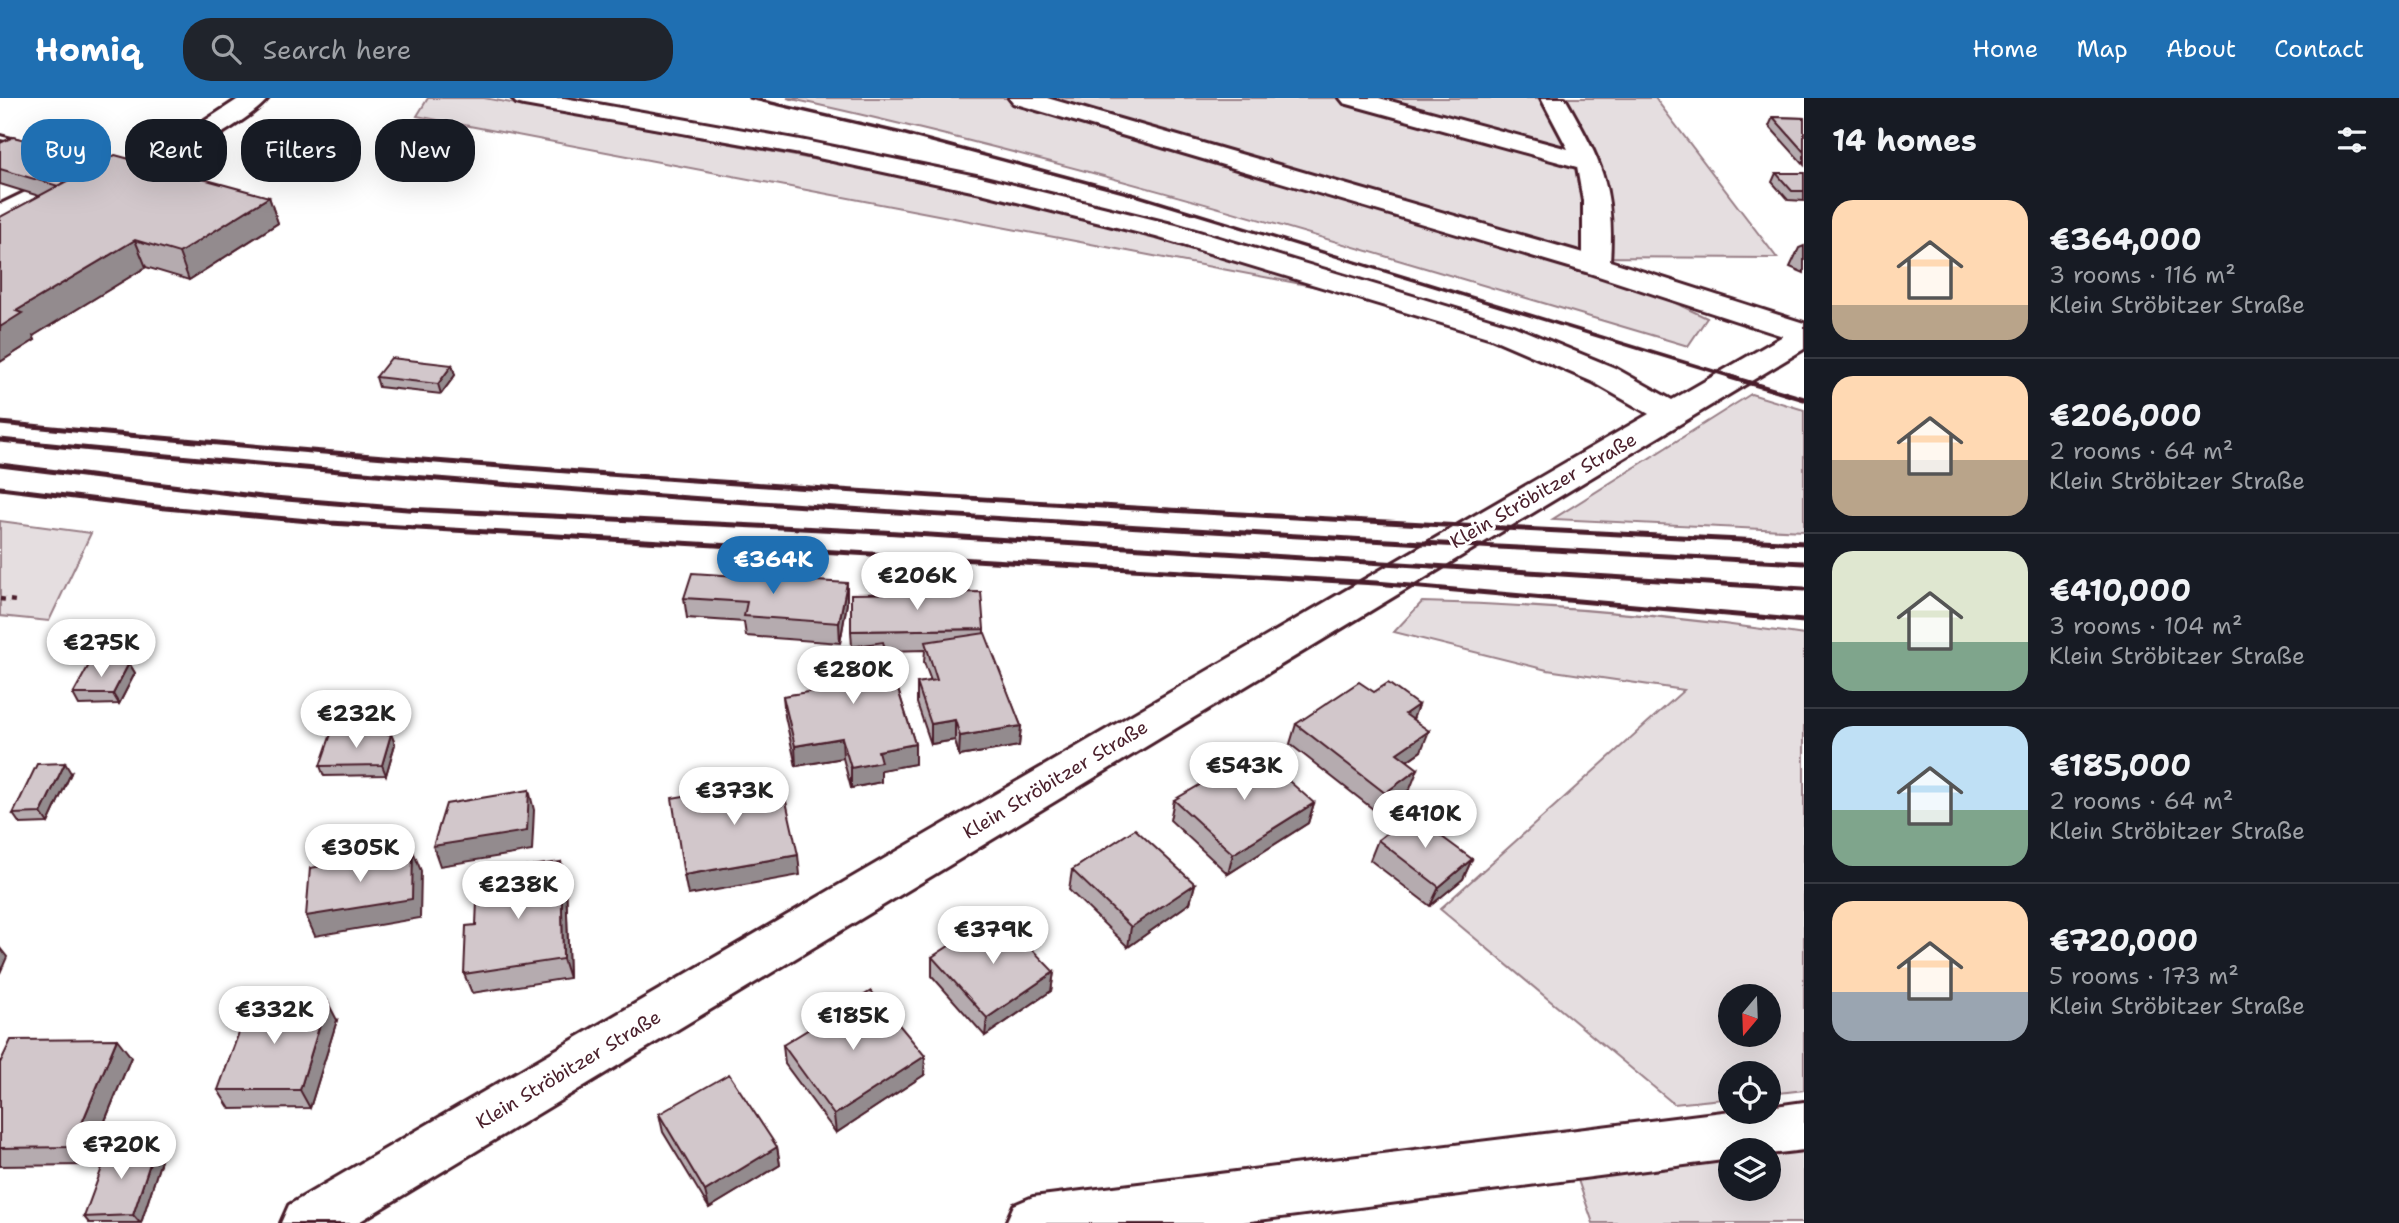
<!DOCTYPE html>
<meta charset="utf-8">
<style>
:root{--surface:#171b24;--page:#20242c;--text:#f1f3f6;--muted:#9ea1a6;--line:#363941;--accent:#1f6fb2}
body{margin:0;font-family:"Shantell Sans",sans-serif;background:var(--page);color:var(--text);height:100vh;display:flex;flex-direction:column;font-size:26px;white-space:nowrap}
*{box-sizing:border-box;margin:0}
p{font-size:23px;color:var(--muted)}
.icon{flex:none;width:38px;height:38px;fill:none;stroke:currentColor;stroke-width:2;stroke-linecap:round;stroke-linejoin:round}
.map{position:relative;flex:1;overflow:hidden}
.drawer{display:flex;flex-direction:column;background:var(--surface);width:595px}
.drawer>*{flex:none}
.hud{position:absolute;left:21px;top:21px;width:665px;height:63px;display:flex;gap:14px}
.needle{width:46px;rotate:199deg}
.tools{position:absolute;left:1718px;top:886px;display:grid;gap:14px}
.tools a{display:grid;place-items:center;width:63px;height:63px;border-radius:50%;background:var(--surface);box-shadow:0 7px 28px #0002;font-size:35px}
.price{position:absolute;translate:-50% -60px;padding:0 16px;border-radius:24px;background:#fff;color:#222;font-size:23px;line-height:46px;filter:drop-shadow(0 2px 4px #0008)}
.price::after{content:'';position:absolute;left:50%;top:42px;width:21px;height:16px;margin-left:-10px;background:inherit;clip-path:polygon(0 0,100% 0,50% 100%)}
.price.active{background:var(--accent);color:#fff}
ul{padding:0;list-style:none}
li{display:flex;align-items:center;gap:21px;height:175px;padding:0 28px}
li+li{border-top:2px solid var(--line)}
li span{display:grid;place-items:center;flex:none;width:196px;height:140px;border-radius:21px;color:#555}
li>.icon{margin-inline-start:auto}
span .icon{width:84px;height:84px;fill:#fffc;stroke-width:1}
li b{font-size:30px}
h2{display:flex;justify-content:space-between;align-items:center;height:84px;padding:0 28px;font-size:30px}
.tag{padding:0 24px;border-radius:28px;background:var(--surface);box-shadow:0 7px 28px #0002;font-size:24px;line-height:63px}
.tag.active{background:var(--accent);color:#fff}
header{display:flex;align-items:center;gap:42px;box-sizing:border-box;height:98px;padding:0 35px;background:var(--accent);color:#fff}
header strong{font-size:33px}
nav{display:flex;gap:38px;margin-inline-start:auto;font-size:24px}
.search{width:490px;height:63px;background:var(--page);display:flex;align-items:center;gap:18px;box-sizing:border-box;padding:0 24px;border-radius:28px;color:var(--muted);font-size:26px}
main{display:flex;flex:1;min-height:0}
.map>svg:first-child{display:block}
</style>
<header>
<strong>Homiq</strong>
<div class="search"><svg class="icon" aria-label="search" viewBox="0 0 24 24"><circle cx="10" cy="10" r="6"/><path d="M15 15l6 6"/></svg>Search here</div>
<nav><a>Home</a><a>Map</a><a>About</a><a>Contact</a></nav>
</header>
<main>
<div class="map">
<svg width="1804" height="1125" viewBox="0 0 1804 1125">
<rect width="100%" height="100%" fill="#fff"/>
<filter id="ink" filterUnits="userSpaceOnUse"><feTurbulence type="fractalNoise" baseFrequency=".0143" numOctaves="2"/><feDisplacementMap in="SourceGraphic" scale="14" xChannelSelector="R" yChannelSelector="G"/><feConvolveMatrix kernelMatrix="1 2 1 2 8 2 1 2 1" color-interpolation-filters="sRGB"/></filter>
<g filter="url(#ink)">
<g fill="#e5dee0" stroke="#987e86" stroke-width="2" fill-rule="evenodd">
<polygon points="428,0 484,0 913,80 1069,113 1338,193 417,18"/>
<path d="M787,0h868l122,160 -199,-1 129,61 -19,28c-299,-88 -597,-182 -901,-248z"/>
<polygon points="1751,296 1804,312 1804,433 1553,421"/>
<polygon points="0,423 91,435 49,523 0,518"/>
<path d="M1422,504c127,3 257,14 382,33v455l-35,4v-21h-38v25l-57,6 -234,-195 244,-219 -137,-20 -153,-38zM1731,898h38v38h-38z"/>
<polygon points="1804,1047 1804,1125 1593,1125 1578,1082 1731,1060 1731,1090 1769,1090 1769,1053"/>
</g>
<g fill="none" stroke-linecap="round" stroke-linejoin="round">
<defs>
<g id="minor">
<path d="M240,0h28c-17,24 -119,79 -150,83 -15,2 -37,-8 -52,-12l-66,32v-18l40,-21 -40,-11v-15l114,30 57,-23z"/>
<path d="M512,0h52l236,42 181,37 195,48 337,101 102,42 57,32 111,-64 -197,-64 -573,-169 -4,-5h38l536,155v-52l-6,-34 -233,-64 -4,-5h39l189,51 -27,-51h24c36,64 50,88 45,163l194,62v26l-1447,874h-76l8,-18 1360,-791 -56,-32 -102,-44 -335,-101 -175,-44 -181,-39 -276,-49 -8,-2z"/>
<polygon points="1804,1004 1804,1052 1769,1056 1769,1052 1731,1052 1731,1061 1235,1125 1006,1125 1014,1107 1033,1099 1731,1013 1769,1013 1769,1009"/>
</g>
</defs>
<use href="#minor" stroke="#4a1f2b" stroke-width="6"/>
<polyline stroke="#4a1f2b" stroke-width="4.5" stroke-dasharray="5 5" stroke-linecap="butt" points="0,501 16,503"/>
<use href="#minor" fill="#fff" fill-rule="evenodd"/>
<polyline stroke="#4a1f2b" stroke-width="3.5" points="750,0 902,35 1139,98 1736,280"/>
<g stroke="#4a1f2b" stroke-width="5">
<polyline points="1730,279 1804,301"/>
<path d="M0,325c600,58 1202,91 1804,120"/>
<path d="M0,342c600,60 1202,92 1804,123"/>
<polyline points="0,367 262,399 407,411 882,434 1804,491"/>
<polyline points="0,390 165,410 330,425 1376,485 1804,523"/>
</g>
</g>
<g fill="#b5abaf" stroke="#4a1f2b" stroke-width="2">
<polygon points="1773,19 1804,20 1804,67 1769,28"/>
<polygon points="0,42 107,62 269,99 278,125 189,182 146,169 33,238 35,242 0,264 39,98 0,86"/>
<polygon points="1776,75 1804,75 1804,103 1788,102 1772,84"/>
<polygon points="1804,148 1804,175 1790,169 1799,150"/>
<polygon points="452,267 455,277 441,296 379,289 376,279"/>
<polygon points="847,485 847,505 840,545 746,538 744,524 687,520 684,500"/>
<polygon points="984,531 984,535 1021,628 1019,648 959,658 955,642 931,646 917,605 917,585 931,583 924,564 925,552 886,553 915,646 915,666 881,672 881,684 851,690 843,660 796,668 785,618 783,598 823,592 819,574 818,554 852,549 851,533"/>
<polygon points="129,565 135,575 119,606 79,607 73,596"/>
<polygon points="1374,594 1418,607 1413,621 1421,653 1407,663 1410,691 1378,715 1290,646 1296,626"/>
<polygon points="391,636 395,646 386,677 324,678 320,668"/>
<polygon points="71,675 48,725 20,726 13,716"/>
<polygon points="1174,702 1314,705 1308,725 1228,776 1170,722"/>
<polygon points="1378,742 1472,761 1463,781 1430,808 1370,762"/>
<polygon points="561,764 566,784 569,880 472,895 464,876 476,827 497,800"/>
<polygon points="1072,772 1195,786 1190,805 1128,849 1069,792"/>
<polygon points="932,859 1054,874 1051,893 985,938 932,878"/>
<polygon points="337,922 310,1010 230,1011 218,992"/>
<polygon points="783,947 924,977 836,1035 785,966"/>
<polygon points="131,959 87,1067 0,1068 0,963"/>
<polygon points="659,1016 777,1049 780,1067 709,1110 663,1034"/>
<polygon points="163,1056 141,1125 89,1125 84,1119"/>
</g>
<g fill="#938b8e" stroke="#4a1f2b" stroke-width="2">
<polygon points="269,99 278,125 189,182 179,155"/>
<polygon points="135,142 146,169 33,238 35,242 0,264 0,229 16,213"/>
<polygon points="452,267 455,277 441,296 438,286"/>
<polygon points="847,485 847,505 840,545 839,525"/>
<polygon points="129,565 135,575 119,606 113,596"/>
<polygon points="1418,607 1411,627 1405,616"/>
<polygon points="955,622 955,642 931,646 931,626"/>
<polygon points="1021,628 1019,648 959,658 960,638"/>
<polygon points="1429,633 1421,653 1389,675 1397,655"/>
<polygon points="391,636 395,646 386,677 382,667"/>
<polygon points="842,640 843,660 796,668 795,648"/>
<polygon points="915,646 915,666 881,672 881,684 851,690 851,670 878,653"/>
<polygon points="65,665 71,675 48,725 41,715"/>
<polygon points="1418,671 1410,691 1378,715 1385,695"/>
<polygon points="529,692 534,712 532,753 440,768 433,748"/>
<polygon points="1314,705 1308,725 1228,776 1233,756"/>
<polygon points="413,753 421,773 420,820 315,838 306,818"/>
<polygon points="798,757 800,777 688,797 684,777"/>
<polygon points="1472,761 1463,781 1430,808 1439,789"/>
<polygon points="561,764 566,784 569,880 563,861"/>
<polygon points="1195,786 1190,805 1128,849 1131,829"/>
<polygon points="0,850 7,859 0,875"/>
<polygon points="1054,874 1051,893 985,938 987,920"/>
<polygon points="327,903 337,922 310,1010 300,992"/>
<polygon points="117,941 131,959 87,1067 72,1049"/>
<polygon points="925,958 924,977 836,1035 834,1017"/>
<polygon points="156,1047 163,1056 141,1125 140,1125 133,1117"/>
<polygon points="777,1049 780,1067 709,1110 705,1093"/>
</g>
<g fill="#d2c7cb" stroke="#4a1f2b" stroke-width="2">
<polygon points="1773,19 1804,20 1804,54"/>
<polygon points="13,39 107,62 58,88 0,71 0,45"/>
<polygon points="115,57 269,99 179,155 135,142 16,213 22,215 0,229 0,119"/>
<polygon points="1776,75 1804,75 1804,93 1792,93"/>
<polygon points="391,260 452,267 438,286 376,279"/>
<polygon points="692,475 847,485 839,525 744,518 747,504 684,500"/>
<polygon points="981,494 984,531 851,533 851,496"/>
<polygon points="985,535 1021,628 960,638 955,622 931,626 917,585 937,582 925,544"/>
<polygon points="883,544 915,646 878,653 881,664 851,670 842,640 795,648 783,598 827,591 818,554"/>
<polygon points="90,565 129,565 113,596 73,596"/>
<polygon points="1359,584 1374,594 1388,585 1418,607 1405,616 1429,633 1397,655 1418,671 1385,695 1296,626"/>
<polygon points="331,636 391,636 382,667 320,668"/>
<polygon points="1256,654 1314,705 1233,756 1174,702"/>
<polygon points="65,665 41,715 13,716 37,666"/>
<polygon points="781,681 798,757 684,777 672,700"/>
<polygon points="529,692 527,733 433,748 446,706"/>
<polygon points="1411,716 1472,761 1439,789 1378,742"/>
<polygon points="1135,731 1195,786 1131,829 1072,772"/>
<polygon points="413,753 412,801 306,818 310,770"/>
<polygon points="561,764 563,861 464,876 466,828 476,827 477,803 497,800 497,773"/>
<polygon points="998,816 1054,874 987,920 932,859"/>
<polygon points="871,893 925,958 834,1017 783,947"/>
<polygon points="327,903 300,992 218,992 250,904"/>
<polygon points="117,941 72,1049 0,1050 0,965 11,942"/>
<polygon points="729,976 777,1049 705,1093 659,1016"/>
<polygon points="156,1047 133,1117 84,1119 110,1048"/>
</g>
</g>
<g text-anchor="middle" stroke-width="6" stroke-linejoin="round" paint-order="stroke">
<g font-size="19" fill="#4a1f2b" stroke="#fff">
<text transform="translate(1543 392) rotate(-30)" y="7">Klein Ströbitzer Straße</text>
<text transform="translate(1055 681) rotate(-31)" y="7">Klein Ströbitzer Straße</text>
<text transform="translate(568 971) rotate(-31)" y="7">Klein Ströbitzer Straße</text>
</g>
</g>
</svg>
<div class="tools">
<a><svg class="needle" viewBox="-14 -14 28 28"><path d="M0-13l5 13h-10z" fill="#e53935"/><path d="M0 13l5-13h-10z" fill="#9ea1a6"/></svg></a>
<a><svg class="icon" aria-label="locate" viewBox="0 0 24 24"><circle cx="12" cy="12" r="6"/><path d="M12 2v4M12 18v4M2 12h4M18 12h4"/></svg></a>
<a><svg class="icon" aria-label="layers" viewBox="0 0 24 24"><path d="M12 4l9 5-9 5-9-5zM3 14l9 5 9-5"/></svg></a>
</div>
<b class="price active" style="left:773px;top:498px">€364K</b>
<b class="price" style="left:917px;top:514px">€206K</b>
<b class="price" style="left:101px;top:581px">€275K</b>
<b class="price" style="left:853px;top:608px">€280K</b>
<b class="price" style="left:356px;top:652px">€232K</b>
<b class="price" style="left:1244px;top:704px">€543K</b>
<b class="price" style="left:734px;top:729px">€373K</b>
<b class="price" style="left:1425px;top:752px">€410K</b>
<b class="price" style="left:360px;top:786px">€305K</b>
<b class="price" style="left:518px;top:823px">€238K</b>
<b class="price" style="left:993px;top:868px">€379K</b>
<b class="price" style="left:274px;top:948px">€332K</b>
<b class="price" style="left:853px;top:954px">€185K</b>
<b class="price" style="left:121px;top:1083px">€720K</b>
<div class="hud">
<a class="tag active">Buy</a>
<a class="tag">Rent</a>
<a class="tag">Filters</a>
<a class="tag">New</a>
</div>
</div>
<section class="drawer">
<h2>14 homes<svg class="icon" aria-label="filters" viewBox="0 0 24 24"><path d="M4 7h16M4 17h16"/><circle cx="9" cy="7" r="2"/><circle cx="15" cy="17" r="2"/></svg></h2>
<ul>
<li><span style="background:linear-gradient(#ffd9b3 75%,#b9a48a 0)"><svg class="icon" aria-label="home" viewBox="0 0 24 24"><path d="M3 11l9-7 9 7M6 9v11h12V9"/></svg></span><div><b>€364,000</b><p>3 rooms · 116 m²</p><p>Klein Ströbitzer Straße</p></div></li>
<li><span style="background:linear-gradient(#ffd9b3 60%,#b9a48a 0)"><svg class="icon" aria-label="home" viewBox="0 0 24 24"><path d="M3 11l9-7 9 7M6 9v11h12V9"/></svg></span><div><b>€206,000</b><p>2 rooms · 64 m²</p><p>Klein Ströbitzer Straße</p></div></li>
<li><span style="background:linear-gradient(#dfe7d0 65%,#7fa58c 0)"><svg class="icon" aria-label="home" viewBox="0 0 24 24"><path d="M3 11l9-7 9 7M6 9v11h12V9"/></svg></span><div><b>€410,000</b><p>3 rooms · 104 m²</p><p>Klein Ströbitzer Straße</p></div></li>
<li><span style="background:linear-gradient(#bfe0f5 60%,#7fa58c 0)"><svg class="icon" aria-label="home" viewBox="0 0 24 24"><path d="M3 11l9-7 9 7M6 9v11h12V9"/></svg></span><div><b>€185,000</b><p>2 rooms · 64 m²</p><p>Klein Ströbitzer Straße</p></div></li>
<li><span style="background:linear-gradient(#ffd9b3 65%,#9aa5b1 0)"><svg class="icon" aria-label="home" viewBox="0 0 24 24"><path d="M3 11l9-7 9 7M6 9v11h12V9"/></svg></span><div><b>€720,000</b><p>5 rooms · 173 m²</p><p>Klein Ströbitzer Straße</p></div></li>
</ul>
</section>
</main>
